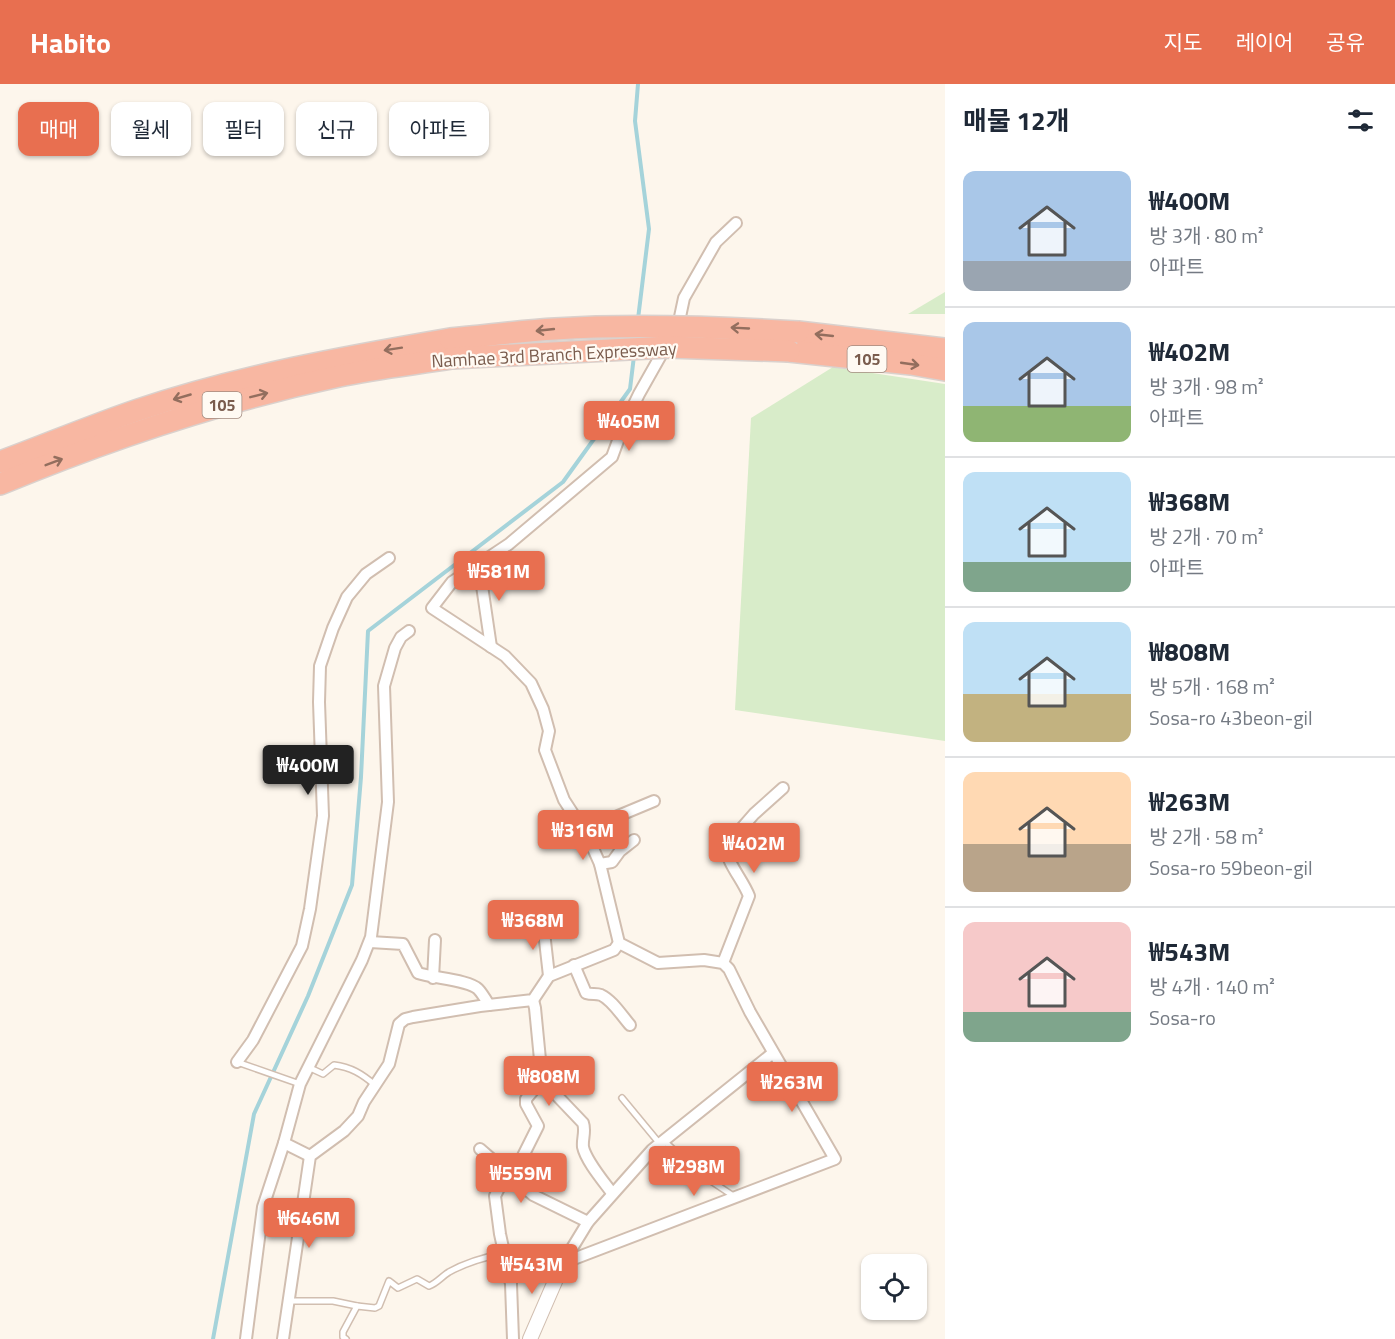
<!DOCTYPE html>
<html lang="ko">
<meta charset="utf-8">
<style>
:root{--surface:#fff;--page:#f2f2f3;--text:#1f2937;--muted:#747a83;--line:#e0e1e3;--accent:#e86f50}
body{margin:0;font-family:"Titillium Web","Noto Sans KR",sans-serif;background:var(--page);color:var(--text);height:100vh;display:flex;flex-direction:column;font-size:22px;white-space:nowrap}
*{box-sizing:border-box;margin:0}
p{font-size:20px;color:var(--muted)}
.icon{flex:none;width:33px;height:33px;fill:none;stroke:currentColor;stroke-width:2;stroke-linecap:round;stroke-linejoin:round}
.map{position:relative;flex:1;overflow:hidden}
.drawer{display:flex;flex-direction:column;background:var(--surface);width:450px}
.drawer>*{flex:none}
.banner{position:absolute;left:18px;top:18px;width:570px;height:54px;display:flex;gap:12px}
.buttons{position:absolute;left:861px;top:1170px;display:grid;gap:12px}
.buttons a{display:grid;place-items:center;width:66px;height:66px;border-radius:12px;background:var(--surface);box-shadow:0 2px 4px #0004;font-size:30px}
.price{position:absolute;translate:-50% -51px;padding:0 14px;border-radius:6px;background:var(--accent);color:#fff;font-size:20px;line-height:39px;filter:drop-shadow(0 2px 3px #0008)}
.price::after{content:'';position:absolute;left:50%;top:36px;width:18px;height:14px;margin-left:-9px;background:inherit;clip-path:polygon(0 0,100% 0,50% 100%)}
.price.on{background:#222;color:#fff}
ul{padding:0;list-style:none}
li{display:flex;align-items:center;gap:18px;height:150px;padding:0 18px}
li+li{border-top:2px solid var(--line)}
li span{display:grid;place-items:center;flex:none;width:168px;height:120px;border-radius:12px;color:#555}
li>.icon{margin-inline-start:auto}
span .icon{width:72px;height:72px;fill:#fffc;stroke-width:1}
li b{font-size:26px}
h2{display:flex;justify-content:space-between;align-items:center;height:72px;padding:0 18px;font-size:26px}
.tag{padding:0 21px;border-radius:12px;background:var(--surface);box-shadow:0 2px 4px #0004;font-size:21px;line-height:54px}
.tag.on{background:var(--accent);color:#fff}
header{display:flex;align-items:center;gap:36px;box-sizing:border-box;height:84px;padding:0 30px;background:var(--accent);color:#fff}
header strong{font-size:28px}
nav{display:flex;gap:33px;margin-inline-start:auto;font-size:21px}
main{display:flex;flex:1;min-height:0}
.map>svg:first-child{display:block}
</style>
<header>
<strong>Habito</strong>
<nav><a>지도</a><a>레이어</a><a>공유</a></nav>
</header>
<main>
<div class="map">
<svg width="945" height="1255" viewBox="0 0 945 1255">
<rect width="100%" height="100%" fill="#fdf6ec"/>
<g fill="#d8ecc9">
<polygon points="945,208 945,230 908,230"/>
<polygon points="833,283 945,300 945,657 735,626 751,334"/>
</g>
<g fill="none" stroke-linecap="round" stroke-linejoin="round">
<g stroke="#a5d3da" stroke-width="4">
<polyline points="638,0 635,37 649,145 638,235"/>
<polyline points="213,1255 254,1030 308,912 352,801 361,693 368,547 563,398 630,305 634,272"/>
</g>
<defs>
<g id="service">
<polyline points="237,978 300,1000"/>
<path d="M308,983l15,7 11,-9c17,2 28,9 41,20"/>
<polyline points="622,1014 660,1060"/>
<polyline points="664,1057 699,1089 735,1113"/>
<polyline points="288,1217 333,1217 357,1222"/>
<path d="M346,1255l-3,-2v-5l14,-26 18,2 4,-2 10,-25 9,7 19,-9 12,7c8,-3 12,-9 20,-14 18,-10 36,-15 56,-19"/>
</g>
<g id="minor">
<polyline points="677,247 684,214 716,158 736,139"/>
<polyline points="476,481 481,495 491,563"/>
<polyline points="588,753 606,737 654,717"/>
<polyline points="600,780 612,778 620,767 634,756"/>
<polyline points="543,839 549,892"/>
<path d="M370,858l33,2 15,29c15,5 51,7 60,16 4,4 8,11 11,16"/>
<path d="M723,879l26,-67c-6,-16 -23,-34 -23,-50l28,-32 29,-26"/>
<path d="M574,881l12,28c6,2 10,0 15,2 11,5 21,21 29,30"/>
<polyline points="433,894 435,856"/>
<path d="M533,916l2,8 7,72 41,43c3,8 -1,16 0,24 3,14 21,35 29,46"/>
<polyline points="237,978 253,956 302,862 310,825 323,732 319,618 320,582 333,544 347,513 366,490 389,474"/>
<polyline points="480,1065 533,1111 588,1138"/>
<polyline points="310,1072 284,1059 300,1000 362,876 371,853 388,718 384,602 395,564 401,553 409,547"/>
<polyline points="563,1179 835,1075 750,928 729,885 723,879 704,876 658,879 619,859 600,780 588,753 564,716 545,666 549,647 543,625 531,599 505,572 432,524 452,498 509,460 612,373 623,343 639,310 661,271 668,262"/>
<polyline points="563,1179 588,1138 652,1066 773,969"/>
<polyline points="246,1255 263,1123 284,1059"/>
<polyline points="283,1255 310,1072 344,1047 358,1032 364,1018 389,980 399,940 405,935 413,933 480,922 533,916 549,892 614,866 619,859"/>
<polyline points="513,1255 511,1200 500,1150 495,1112 506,1090 519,1080 538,1042 526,1020 526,1015 542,996"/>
</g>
<polyline id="tertiary" points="530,1255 563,1179"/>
<g id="motorway">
<polyline points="798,248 945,265"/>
<polyline points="789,267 911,280 945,286"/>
<path d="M0,378c46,-17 91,-36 138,-52 101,-34 207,-53 312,-71"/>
<path d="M0,400c111,-46 222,-83 339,-108 37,-8 76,-12 113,-18"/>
</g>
</defs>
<use href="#service" stroke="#d1beb0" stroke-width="8"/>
<use href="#minor" stroke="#d1beb0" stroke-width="14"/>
<use href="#tertiary" stroke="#d1beb0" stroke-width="16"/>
<use href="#motorway" stroke="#dad1cd" stroke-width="24"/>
<use href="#service" stroke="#fff" stroke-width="5"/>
<use href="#minor" stroke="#fff" stroke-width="10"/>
<use href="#tertiary" stroke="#fff" stroke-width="14"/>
<use href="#motorway" stroke="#f8b7a2" stroke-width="21"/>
<defs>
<g id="motorway-bridge">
<path d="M450,255c35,-3 70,-8 105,-10 81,-5 163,-2 243,3"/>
<polyline points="452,274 668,263 789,267"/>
</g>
</defs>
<use href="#motorway-bridge" stroke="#dad1cd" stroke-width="24" stroke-linecap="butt"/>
<use href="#motorway-bridge" stroke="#f8b7a2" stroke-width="21"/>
</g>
<defs><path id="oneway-shaft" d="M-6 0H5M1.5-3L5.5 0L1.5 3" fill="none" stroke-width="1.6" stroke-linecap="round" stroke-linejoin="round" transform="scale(1.5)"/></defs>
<g stroke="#936e5e">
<use href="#oneway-shaft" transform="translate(740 244) rotate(-177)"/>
<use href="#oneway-shaft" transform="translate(545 246) rotate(174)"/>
<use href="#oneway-shaft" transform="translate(824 251) rotate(-174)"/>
<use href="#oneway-shaft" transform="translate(393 265) rotate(171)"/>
<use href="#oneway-shaft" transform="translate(910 280) rotate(8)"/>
<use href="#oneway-shaft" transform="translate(259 311) rotate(-14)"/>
<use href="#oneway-shaft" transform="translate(182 313) rotate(164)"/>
<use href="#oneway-shaft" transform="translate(54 378) rotate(-21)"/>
</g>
<g text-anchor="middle" stroke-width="4.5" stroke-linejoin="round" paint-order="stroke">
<g fill="#fffaf3" stroke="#a28b7f" stroke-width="1.5">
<rect x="847.5" y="262" width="39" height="26" rx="4.5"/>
<rect x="202.5" y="308" width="39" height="26" rx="4.5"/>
</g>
<g font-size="16" font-weight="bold" fill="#7a5c4d">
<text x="867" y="281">105</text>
<text x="222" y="327">105</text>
</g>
<g font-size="18" fill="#7a5c4d" stroke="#fffaf3">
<text transform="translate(554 271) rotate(-3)" y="6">Namhae 3rd Branch Expressway</text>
</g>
</g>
</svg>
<div class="buttons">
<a><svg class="icon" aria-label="locate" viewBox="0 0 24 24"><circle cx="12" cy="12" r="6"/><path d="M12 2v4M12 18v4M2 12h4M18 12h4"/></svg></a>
</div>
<b class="price" style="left:629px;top:368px">₩405M</b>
<b class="price" style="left:499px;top:518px">₩581M</b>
<b class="price on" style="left:308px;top:712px">₩400M</b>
<b class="price" style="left:583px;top:777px">₩316M</b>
<b class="price" style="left:754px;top:790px">₩402M</b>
<b class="price" style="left:533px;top:867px">₩368M</b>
<b class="price" style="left:549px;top:1023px">₩808M</b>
<b class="price" style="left:792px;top:1029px">₩263M</b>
<b class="price" style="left:694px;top:1113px">₩298M</b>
<b class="price" style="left:521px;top:1120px">₩559M</b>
<b class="price" style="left:309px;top:1165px">₩646M</b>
<b class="price" style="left:532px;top:1211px">₩543M</b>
<div class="banner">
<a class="tag on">매매</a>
<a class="tag">월세</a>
<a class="tag">필터</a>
<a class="tag">신규</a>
<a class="tag">아파트</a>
</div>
</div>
<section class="drawer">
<h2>매물 12개<svg class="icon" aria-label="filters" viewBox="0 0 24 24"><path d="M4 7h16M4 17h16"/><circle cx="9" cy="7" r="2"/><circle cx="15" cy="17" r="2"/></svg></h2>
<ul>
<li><span style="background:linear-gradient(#a9c7e8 75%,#9aa5b1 0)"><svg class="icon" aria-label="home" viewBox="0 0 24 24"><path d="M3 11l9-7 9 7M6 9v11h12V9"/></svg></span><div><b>₩400M</b><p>방 3개 · 80 m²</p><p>아파트</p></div></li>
<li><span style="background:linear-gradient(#a9c7e8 70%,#8fb573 0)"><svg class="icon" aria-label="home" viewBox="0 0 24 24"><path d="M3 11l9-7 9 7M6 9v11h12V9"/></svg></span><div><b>₩402M</b><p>방 3개 · 98 m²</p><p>아파트</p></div></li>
<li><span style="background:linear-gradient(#bfe0f5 75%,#7fa58c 0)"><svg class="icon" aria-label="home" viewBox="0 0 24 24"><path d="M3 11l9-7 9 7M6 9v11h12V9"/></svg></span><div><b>₩368M</b><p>방 2개 · 70 m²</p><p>아파트</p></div></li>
<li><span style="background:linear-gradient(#bfe0f5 60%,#c2b280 0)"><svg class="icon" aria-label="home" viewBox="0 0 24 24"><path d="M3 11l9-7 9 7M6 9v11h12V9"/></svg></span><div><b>₩808M</b><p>방 5개 · 168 m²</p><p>Sosa-ro 43beon-gil</p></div></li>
<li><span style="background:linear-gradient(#ffd9b3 60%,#b9a48a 0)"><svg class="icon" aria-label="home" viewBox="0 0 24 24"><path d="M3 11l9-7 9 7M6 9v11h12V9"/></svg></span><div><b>₩263M</b><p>방 2개 · 58 m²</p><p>Sosa-ro 59beon-gil</p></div></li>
<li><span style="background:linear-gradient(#f6c9c9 75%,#7fa58c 0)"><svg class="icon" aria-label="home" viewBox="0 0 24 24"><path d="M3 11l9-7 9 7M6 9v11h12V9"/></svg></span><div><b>₩543M</b><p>방 4개 · 140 m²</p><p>Sosa-ro</p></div></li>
</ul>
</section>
</main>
